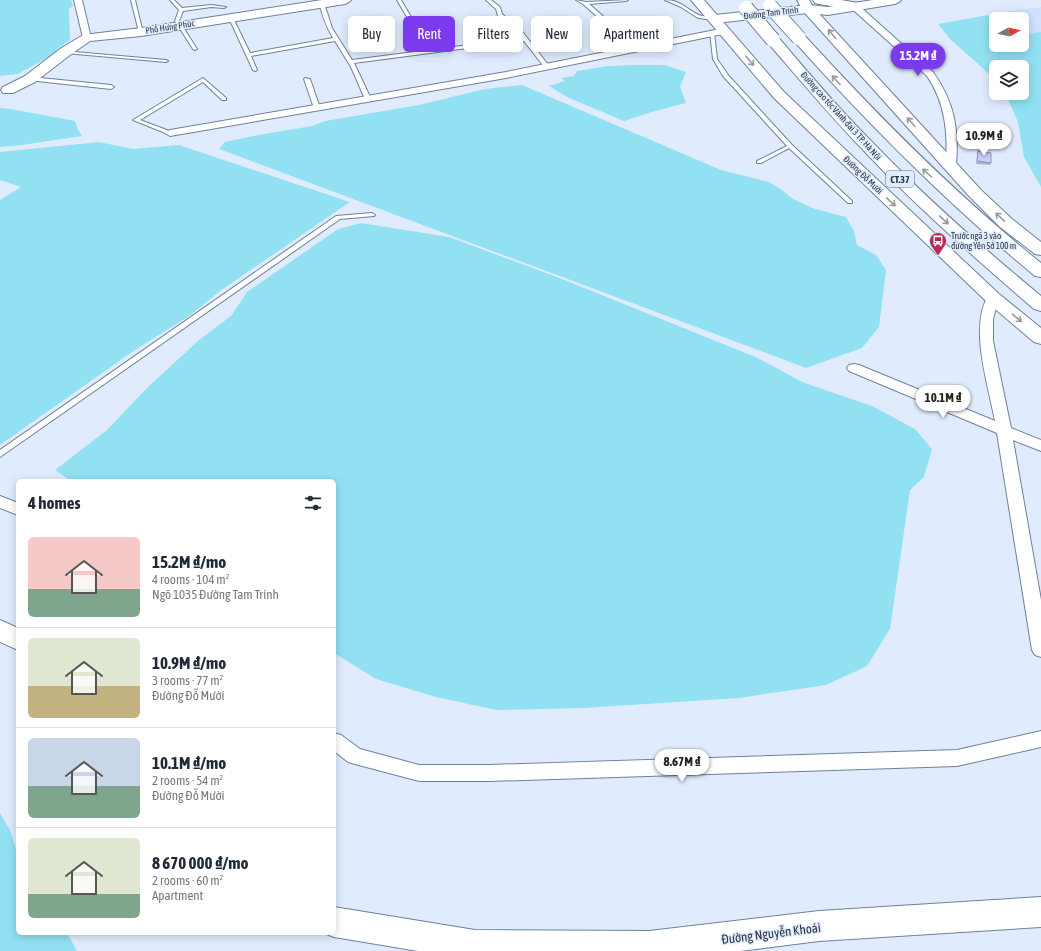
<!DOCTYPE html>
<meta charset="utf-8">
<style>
:root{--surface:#fff;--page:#f6f6f7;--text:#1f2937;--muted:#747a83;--line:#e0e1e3;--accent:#7c3aed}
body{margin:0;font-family:"Asap Condensed",sans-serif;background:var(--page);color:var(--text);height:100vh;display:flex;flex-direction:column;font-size:15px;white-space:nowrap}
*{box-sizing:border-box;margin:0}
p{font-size:13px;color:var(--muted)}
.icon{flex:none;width:22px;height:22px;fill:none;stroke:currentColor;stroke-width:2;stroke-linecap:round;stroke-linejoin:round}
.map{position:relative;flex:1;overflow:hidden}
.side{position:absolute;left:16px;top:479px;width:320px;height:456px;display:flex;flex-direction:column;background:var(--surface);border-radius:6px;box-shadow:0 2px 10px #0003}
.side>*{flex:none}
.hud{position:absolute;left:348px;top:16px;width:380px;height:36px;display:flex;gap:8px}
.needle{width:26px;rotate:82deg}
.buttons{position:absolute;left:989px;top:12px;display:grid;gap:8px}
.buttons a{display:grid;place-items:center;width:40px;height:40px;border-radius:6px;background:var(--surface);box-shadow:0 2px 10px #0003;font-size:20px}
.price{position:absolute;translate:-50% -34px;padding:0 9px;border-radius:14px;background:#fff;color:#222;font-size:13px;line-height:26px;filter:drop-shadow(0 1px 2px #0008)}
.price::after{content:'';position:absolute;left:50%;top:24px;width:12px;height:9px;margin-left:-6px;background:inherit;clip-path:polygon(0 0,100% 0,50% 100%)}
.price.active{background:var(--accent);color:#fff}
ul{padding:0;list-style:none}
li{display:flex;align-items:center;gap:12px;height:100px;padding:0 12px}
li+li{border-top:1px solid var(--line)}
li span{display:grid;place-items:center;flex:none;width:112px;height:80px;border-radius:6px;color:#555}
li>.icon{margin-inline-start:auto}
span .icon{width:48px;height:48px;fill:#fffc;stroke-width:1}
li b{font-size:17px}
h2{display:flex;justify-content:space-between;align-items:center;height:48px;padding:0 12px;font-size:17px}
.tag{padding:0 14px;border-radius:6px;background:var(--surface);box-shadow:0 2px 10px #0003;font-size:14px;line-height:36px}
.tag.active{background:var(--accent);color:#fff}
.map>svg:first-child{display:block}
</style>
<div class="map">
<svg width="1041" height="951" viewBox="0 0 1041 951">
<rect width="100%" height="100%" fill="#e0ecfe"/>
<polygon fill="#cee2fe" points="1041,7 1041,32 1022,35 1022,19 998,19 989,14"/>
<g fill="#91e1f3">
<polygon points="0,0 71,0 73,6 69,9 70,40 56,50 59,51 18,74 0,76"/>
<polygon points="988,15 996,19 996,45 1022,45 1022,35 1041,32 1041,187 1024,157 1018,122 1005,93 1022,93 1022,67 996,67 996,80 950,39 938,24"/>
<polygon points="633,65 665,65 686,72 680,87 686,103 655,111 624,121 569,98 549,86 565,81 561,78 574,76 577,71 608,66"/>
<polygon points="522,85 721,170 769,182 782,190 793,199 815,209 846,217 854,231 857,245 876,255 886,270 879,327 862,348 806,368 219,149 225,142 253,136 312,126 325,121 419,105 485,89"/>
<polygon points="0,108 11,109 75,121 78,130 82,136 22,145 0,147"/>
<polygon points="99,142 133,149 179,145 350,202 220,291 189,316 132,352 0,445 0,200 21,187 0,180 0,152"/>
<polygon points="361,223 449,237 557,277 758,358 802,382 872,406 915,429 932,449 924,477 910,490 890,629 867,666 826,685 739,698 584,708 496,710 436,697 376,679 334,653 334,481 71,481 55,470 107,430 148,387 199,340 231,316 247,292 338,229"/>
<polygon points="0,813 10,830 18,856 18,933 67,933 77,951 0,951"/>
</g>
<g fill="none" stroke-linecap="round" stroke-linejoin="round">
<defs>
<g id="lane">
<polygon points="131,0 135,0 143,33 139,32"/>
<polygon points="170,0 174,0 182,8 211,5 226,7 224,8 211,7 183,11 179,21 197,49 195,50 193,49 175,21 179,10"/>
<polygon points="397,0 401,0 424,39 424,40 420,39"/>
<path d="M486,0h5l9,7 2,7 19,16 28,36v2h-4l-21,-27 -38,6 -3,-1 -129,17 17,36 -3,2 -3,-2 -14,-32 -16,-26 -84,15 6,14 -2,1 -2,-1 -24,-52 2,-1 2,1 17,35 83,-15c-6,-11 -11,-21 -13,-34l4,-1 8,25 20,32 132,-17 3,1 35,-6 -5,-6 -19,-16 -2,-7z"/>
<polygon points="576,0 586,2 628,0 626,1 589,4 639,48 639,50 635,50 583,4"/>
<path d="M665,0c18,0 23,12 37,16 5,1 11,1 15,3l-2,1 -17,-2 -17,-11z"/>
<polygon points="710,32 714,33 717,59 728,75 792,145 852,201 852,203 848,203 789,148 761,163 757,163 757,161 787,146 723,76 713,59"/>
<polygon points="63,51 166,60 168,61 166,62 65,53 63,53"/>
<polygon points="30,77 111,85 114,87 111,89 28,80 28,78"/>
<polygon points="203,78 226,98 226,100 222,100 203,82 140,120 172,132 172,134 168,134 133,120"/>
<polygon points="305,78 310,79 320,108 319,109 314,108 304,79"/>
<polygon points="372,213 375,215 374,216 340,219 0,457 0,450 336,216"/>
</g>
<g id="street">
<polygon points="74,0 82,0 91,38 90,40 84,40 83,38"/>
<path d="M854,3l3,1 76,68c22,31 26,58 23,95l-1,2 -4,1 -5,-3c2,-33 0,-63 -19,-91l-76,-68 -1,-2z"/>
<polygon points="725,28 728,29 729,31 728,33 506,78 170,136 165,133 170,130 506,72"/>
<path d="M993,294l4,1 2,3 -6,21v22l18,87 30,12v11l-28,-11 28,160v57l-6,-2 -3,-5 -35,-217 -148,-62 -2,-3 2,-3 5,-1 5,1 136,56c-6,-33 -27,-96 -6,-126z"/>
<polygon points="0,496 18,503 18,515 0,508"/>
<polygon points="1041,731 1041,747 957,766 490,781 419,781 355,764 348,762 334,751 334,733 341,735 360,749 419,765 490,765 957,750"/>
</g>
<g id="secondary">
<polygon points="322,0 351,0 349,2 345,4 141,36 90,41 70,55 35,82 13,93 3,93 1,90 3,87 25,76 60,49 83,35 141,28"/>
<polygon points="873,0 901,0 899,2 895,4 828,15 808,13 715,23 711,22 709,19 711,16 715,15 808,5 828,7"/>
</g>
<g id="primary">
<polygon points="691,0 704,0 784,92 999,294 1041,328 1041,344 1034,342 987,302 774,98"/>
<polygon points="797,0 809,0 813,7 981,190 1012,219 1041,242 1041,255 1035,254 1000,227 969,196 804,12"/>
<polygon points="813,0 841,0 858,3 860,6 858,9 854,10 819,4 815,3"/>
<polygon points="0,620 18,628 18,650 0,642"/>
<polygon points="1041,897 1041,927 819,941 740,951 418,951 334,937 324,933 334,933 334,907 475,930 649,931 819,911"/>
</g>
<g id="highway">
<path d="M799,34l5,1c74,81 151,159 237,228v14l-6,-1c-87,-72 -166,-151 -241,-235l-2,-3 2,-3z"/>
<path d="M773,36l5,1c31,37 63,74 97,108 52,54 108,103 166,151v15l-7,-2c-58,-50 -116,-101 -169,-157 -34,-35 -65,-72 -97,-109l-2,-3 2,-3z"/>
</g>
</defs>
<use href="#lane" stroke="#6e809b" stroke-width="2"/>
<use href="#street" stroke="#6e809b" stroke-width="2"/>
<use href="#secondary" stroke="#6e809b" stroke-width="2"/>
<use href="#primary" stroke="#6e809b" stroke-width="2"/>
<use href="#highway" stroke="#6e809b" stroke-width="2"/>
<use href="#lane" fill="#fff" fill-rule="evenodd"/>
<use href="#street" fill="#fff" fill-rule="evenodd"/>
<use href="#secondary" fill="#fff" fill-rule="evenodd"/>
<use href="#primary" fill="#fff" fill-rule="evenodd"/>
<use href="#highway" fill="#fff" fill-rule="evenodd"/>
<defs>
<g id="highway-bridge">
<polyline points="770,6 799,38"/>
<polyline points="746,8 773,40"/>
</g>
</defs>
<use href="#highway-bridge" stroke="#6e809b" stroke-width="16" stroke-linecap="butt"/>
<use href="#highway-bridge" stroke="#fff" stroke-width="14"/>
</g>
<polygon fill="#adb2da" points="978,151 991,163 990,165 976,164"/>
<polygon fill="#c9cffe" stroke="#8d91b2" points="978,151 991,153 991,163 977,161"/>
<defs><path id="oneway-shaft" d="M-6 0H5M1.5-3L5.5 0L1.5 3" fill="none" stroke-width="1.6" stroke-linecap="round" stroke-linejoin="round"/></defs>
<g stroke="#969a9f">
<use href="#oneway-shaft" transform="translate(832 34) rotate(-131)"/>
<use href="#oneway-shaft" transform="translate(750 61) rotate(50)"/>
<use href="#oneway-shaft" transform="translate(836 80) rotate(-132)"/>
<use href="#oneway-shaft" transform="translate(911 122) rotate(-132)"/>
<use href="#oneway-shaft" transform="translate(927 173) rotate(-138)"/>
<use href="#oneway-shaft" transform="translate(891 202) rotate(43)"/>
<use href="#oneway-shaft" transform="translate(1000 217) rotate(-136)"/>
<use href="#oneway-shaft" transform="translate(944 220) rotate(43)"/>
<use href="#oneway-shaft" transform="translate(1017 318) rotate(40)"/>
</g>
<defs>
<symbol id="bus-pin" viewBox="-11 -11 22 30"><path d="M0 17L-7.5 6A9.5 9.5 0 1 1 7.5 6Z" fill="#b82854" stroke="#e0ecfe"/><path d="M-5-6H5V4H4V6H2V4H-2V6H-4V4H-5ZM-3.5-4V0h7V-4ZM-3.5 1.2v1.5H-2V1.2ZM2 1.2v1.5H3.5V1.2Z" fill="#fff"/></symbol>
</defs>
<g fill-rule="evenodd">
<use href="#bus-pin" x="928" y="231" width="20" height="27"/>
</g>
<g text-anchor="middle" stroke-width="3" stroke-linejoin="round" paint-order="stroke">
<g font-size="9" fill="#2c343f" stroke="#e0ecfe">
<text transform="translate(771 13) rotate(-7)" y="3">Đường Tam Trinh</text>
<text transform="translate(170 27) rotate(-9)" y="3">Phố Hưng Phúc</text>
<text transform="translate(841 116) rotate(48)" y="3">Đường cao tốc Vành đai 3 TP. Hà Nội</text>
<text transform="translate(863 175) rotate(44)" y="3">Đường Đỗ Mười</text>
</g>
<g font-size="9" fill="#2c343f" stroke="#e0ecfe" text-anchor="start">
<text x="951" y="239">Trước ngã 3 vào<tspan x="951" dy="10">đường Yên Sở 100 m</tspan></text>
</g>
<rect fill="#e0ecfe" stroke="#626b78" stroke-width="1" x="886" y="171" width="28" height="16" rx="3"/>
<g font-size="10" font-weight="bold" fill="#2c343f">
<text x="900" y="183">CT.37</text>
</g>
<g font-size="13" fill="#2c343f" stroke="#e0ecfe">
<text transform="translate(771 933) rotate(-7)" y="5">Đường Nguyễn Khoái</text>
</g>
</g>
</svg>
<div class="buttons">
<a><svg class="needle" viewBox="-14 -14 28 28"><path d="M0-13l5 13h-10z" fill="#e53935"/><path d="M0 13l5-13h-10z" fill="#747a83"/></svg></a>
<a><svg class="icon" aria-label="layers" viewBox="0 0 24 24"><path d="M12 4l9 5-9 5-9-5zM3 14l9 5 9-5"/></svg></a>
</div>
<b class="price active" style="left:918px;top:77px">15.2M ₫</b>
<b class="price" style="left:984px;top:157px">10.9M ₫</b>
<b class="price" style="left:943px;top:419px">10.1M ₫</b>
<b class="price" style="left:682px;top:783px">8.67M ₫</b>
<div class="hud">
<a class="tag">Buy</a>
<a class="tag active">Rent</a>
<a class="tag">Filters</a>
<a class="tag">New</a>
<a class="tag">Apartment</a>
</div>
<section class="side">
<h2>4 homes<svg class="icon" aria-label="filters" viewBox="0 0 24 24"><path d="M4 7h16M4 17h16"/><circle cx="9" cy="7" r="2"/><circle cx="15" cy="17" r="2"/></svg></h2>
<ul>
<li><span style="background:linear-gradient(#f6c9c9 65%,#7fa58c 0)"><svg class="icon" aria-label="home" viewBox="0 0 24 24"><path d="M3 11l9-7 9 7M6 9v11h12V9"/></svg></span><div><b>15.2M ₫/mo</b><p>4 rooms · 104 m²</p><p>Ngõ 1035 Đường Tam Trinh</p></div></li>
<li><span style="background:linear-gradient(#dfe7d0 60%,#c2b280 0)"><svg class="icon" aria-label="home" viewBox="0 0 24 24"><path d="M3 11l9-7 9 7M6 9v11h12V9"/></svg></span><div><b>10.9M ₫/mo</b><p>3 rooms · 77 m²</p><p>Đường Đỗ Mười</p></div></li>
<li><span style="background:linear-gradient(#c9d6e8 60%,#7fa58c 0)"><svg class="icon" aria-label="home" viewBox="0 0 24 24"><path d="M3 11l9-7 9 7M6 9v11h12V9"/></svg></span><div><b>10.1M ₫/mo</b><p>2 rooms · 54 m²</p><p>Đường Đỗ Mười</p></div></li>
<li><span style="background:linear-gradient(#dfe7d0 70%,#7fa58c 0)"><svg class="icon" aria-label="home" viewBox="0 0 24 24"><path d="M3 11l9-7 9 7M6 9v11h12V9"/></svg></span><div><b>8 670 000 ₫/mo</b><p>2 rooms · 60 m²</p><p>Apartment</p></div></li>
</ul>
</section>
</div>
